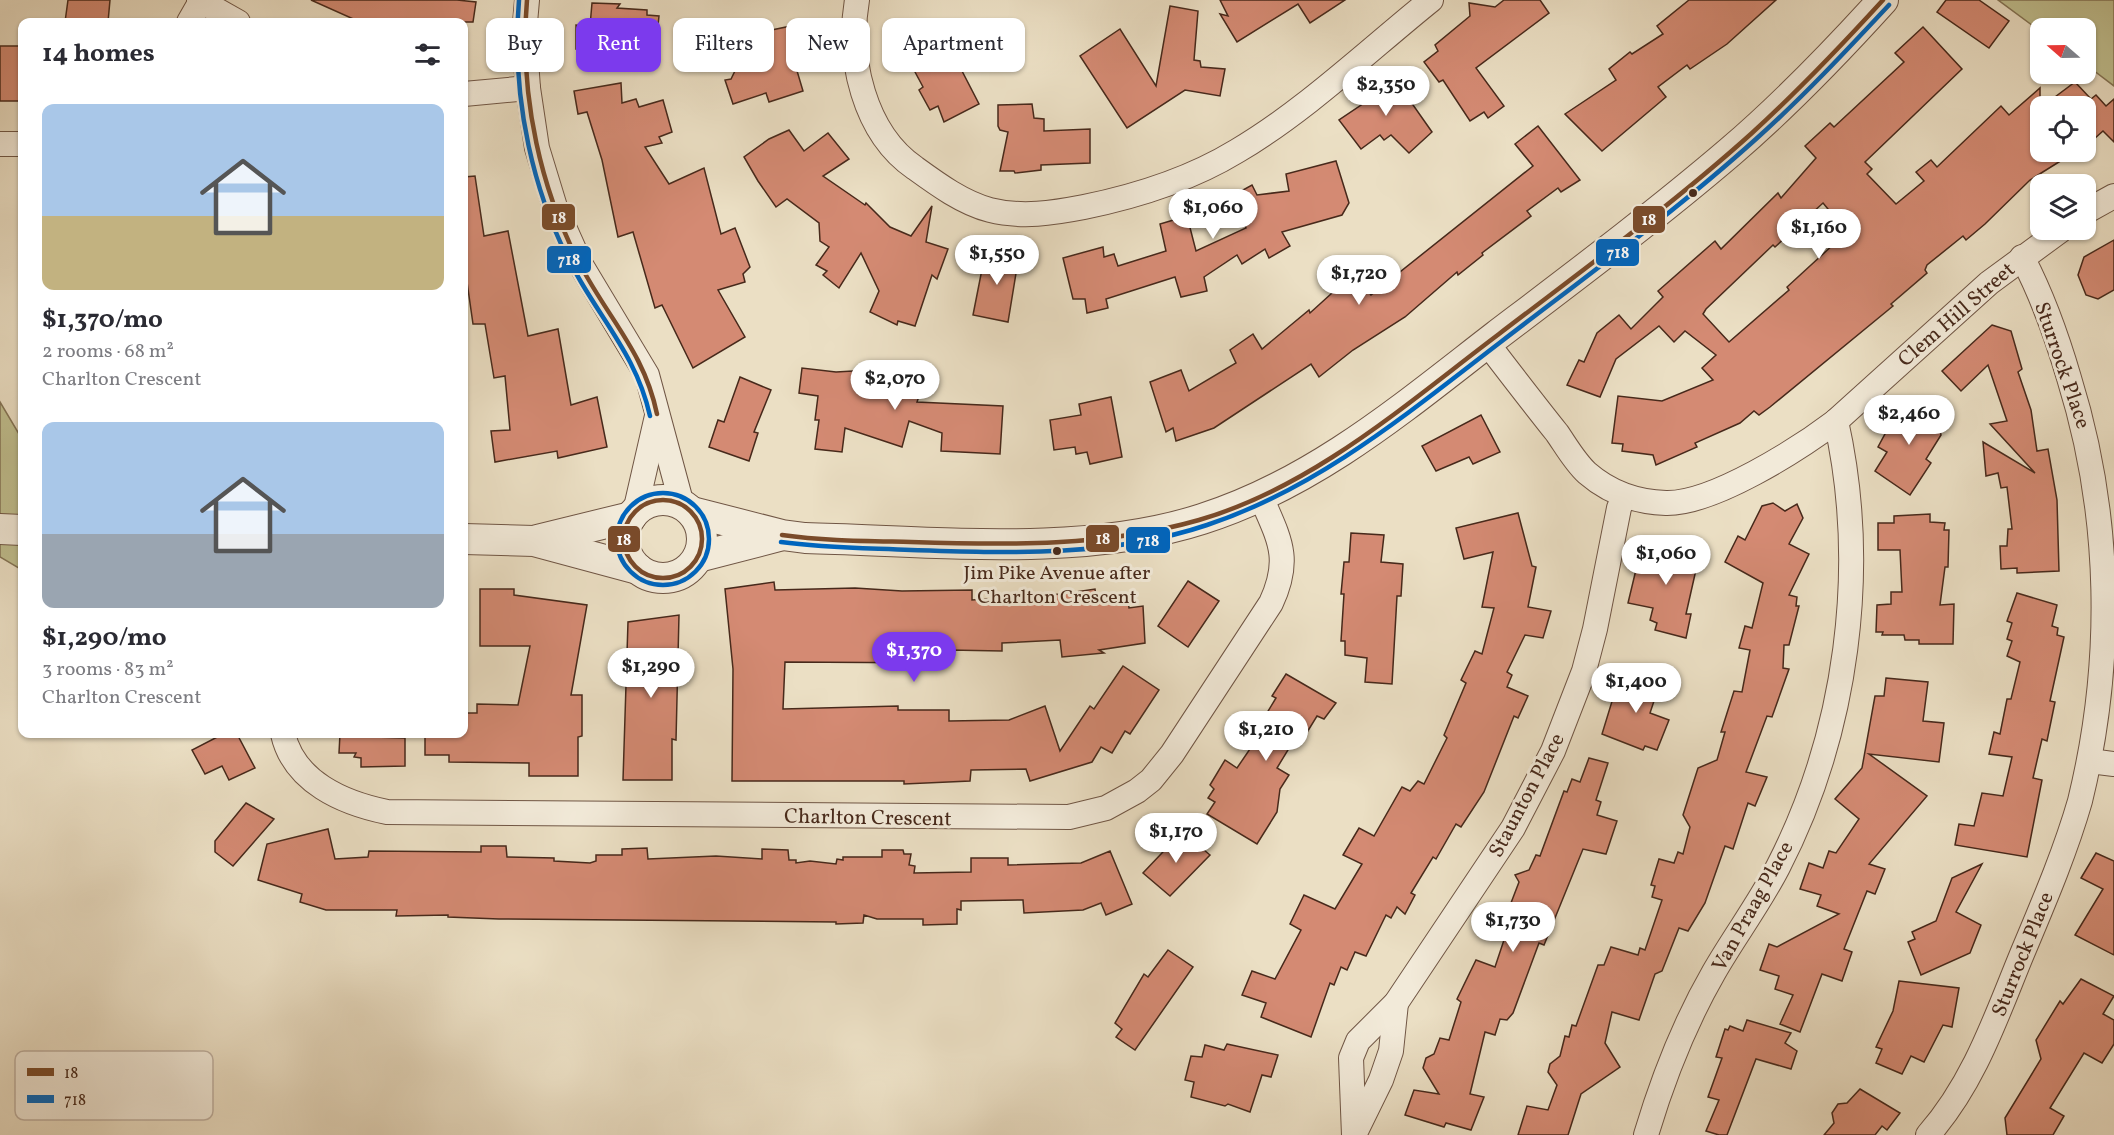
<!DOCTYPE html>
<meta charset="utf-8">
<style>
:root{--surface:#fff;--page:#f2f2f3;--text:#2b2b33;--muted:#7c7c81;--accent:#7c3aed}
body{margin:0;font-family:Vollkorn,serif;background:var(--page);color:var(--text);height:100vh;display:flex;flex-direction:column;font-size:22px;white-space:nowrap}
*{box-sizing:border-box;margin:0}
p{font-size:20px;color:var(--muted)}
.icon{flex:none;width:33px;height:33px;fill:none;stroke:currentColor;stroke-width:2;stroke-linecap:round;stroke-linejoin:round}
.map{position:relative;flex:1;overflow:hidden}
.sheet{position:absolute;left:18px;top:18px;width:450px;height:720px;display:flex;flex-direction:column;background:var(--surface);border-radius:12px;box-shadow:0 2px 4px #0004}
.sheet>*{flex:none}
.banner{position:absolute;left:486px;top:18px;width:570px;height:54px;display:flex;gap:12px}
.needle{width:39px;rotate:290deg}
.buttons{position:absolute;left:2030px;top:18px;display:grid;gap:12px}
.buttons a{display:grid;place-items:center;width:66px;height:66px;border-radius:12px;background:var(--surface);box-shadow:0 2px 4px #0004;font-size:30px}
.price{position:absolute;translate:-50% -51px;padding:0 14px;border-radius:21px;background:#fff;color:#222;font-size:20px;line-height:39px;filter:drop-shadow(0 2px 3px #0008)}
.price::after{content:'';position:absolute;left:50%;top:36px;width:18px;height:14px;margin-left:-9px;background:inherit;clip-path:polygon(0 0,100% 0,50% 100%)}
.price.current{background:var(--accent);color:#fff}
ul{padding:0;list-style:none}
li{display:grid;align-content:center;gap:12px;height:318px;padding:0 24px}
li span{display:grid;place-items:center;height:186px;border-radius:12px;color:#555}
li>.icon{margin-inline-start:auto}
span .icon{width:108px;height:108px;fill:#fffc;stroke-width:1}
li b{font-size:26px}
h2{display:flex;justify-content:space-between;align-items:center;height:72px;padding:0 24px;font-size:26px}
.pill{padding:0 21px;border-radius:12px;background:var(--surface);box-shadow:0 2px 4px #0004;font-size:21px;line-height:54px}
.pill.current{background:var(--accent);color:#fff}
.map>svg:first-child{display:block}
</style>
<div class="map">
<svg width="2114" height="1135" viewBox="0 0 2114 1135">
<rect width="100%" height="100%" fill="#ebdfc4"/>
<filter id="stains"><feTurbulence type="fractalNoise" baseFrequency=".00333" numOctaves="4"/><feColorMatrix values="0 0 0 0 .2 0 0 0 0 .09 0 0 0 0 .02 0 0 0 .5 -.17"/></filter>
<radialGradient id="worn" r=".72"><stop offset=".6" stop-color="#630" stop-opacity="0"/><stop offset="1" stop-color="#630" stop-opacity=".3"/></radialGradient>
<g fill="#c0bf8f" stroke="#847455" stroke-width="1.5">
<polygon points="1998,0 2114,0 2114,86 2085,64 2085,28 2040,28 2040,31"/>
<polygon points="0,402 22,439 22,570 0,557"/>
</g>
<g fill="#d48a73" stroke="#47291b" stroke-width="1.5" fill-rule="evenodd">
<polygon points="68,0 110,0 108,22 65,22"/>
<polygon points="311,0 457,0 476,2 473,22 360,22"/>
<polygon points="1220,0 1345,0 1310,23 1298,4 1237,42 1220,14 1228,16"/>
<polygon points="1504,0 1540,0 1549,13 1476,68 1504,106 1488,118 1484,112 1470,121 1443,80 1439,82 1424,62 1438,51 1435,45 1470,16 1469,3 1495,7"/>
<polygon points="1689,0 1776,0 1727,44 1690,69 1687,65 1658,87 1666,97 1602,151 1565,114 1616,80 1609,69 1630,52 1632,54 1663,34 1657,26"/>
<polygon points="1946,0 1979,0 2009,21 1989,48 1937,12"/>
<polygon points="592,3 620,4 617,8 647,10 647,15 659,16 655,55 576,49 576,25 590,26"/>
<polygon points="1170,6 1198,11 1194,60 1200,61 1201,67 1225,69 1220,96 1185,90 1127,128 1080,56 1120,29 1156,86"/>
<polygon points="791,26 798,52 792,54 803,91 769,102 766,93 733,104 725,80 731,79 753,34"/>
<path d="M1923,27l39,42 -97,93 7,7 -5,5 29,30 28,-23 -8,-9 15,-12 6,7 64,-61 8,9 31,-27v64h35l-45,28 -45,44 -19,16 -3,-4 -36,29 -2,5 2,3 -36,31 2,2 -123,101 -11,8 -5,-4 -14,12 -45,20 2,4 -41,18 -3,-10 -31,-4 1,-7 -11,-1 6,-47 44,5 51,-21 -11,-12 14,-13 -31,-24 -11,11 -15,-16 -43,33 -16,38 -33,-12 12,-25 5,2 13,-29 22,-18 12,14 32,-32 -5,-6 57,-50 6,8 57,-56 3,5 35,-40 -11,-12 25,-23 4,4 70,-65 -9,-9zM1823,203l24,29 -60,55 2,3 -60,52 -26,-28 3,-5 67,-64 2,2z"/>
<polygon points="945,38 979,104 944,122 938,106 930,110 919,90 923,87 914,70 922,65 916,54"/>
<polygon points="0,46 21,46 22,101 0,101"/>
<polygon points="1383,75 1391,87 1397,82 1432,132 1409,153 1391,135 1384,140 1380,135 1361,149 1339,120 1370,99 1364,88"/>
<polygon points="2075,82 2091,99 2096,95 2106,106 2114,99 2114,142 2103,131 2085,147 2085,106 2043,106"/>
<polygon points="621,83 622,103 636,99 639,107 663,100 672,132 659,137 662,143 645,147 669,184 704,168 721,234 735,228 750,267 743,274 745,282 718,290 745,337 693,368 662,305 655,308 633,232 618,237 602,160 587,112 578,114 574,91"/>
<polygon points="1032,104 1034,118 1044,119 1044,131 1090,129 1090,163 1041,165 1041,170 1015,173 1014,171 1000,171 1008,132 1000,130 998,126 998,105"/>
<polygon points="1538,126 1580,180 1561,192 1558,188 1527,211 1531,216 1482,253 1483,255 1458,275 1457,272 1405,317 1353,350 1319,377 1311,364 1214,428 1176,441 1173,428 1166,432 1150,382 1181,370 1189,391 1236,363 1230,350 1253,334 1262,349 1309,310 1310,313 1354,273 1371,295 1533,166 1515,144"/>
<polygon points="789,130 804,151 828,133 849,159 823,176 865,205 866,203 890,227 911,236 932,206 926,242 948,249 937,279 932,275 915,326 898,321 897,325 870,312 879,291 861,253 839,288 823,275 827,271 816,265 829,247 820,241 819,223 787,199 776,207 758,181 744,157 769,139"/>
<polygon points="1336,161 1349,203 1342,215 1282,232 1290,246 1269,258 1265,249 1242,264 1237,255 1204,277 1207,291 1181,297 1175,277 1106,299 1108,308 1087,313 1085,299 1073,299 1063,258 1103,247 1104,257 1114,254 1118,266 1166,251 1160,224 1187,216 1196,251 1246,228 1232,196 1252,185 1257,195 1289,191 1286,174"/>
<polygon points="475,176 484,236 508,231 528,336 558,329 571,405 597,397 607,447 558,458 557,451 495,462 491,431 510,430 505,376 494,378 485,324 473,324 466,275 464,275 464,177"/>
<polygon points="2114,240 2114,290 2098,299 2086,295 2078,275 2084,257"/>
<polygon points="994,249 1019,255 1008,322 973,315 985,254 992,256"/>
<polygon points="1992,325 2011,331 2022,369 2018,372 2031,410 2037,451 2048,449 2057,500 2059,571 2017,573 2017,568 2001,569 2000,546 2007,546 2008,529 2012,529 2007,487 2001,488 1998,473 1986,476 1983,442 2035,473 1990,424 2007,421 1988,365 1961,391 1942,371"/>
<polygon points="890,364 926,376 917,402 1003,406 1000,454 941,451 942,433 909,421 902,447 845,428 842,452 815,449 819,420 815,420 818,396 799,393 802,368 836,372 888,369"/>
<polygon points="740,377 771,390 754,432 758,433 749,461 709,447 718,420 724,422"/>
<polygon points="1111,397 1122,457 1090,464 1087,452 1076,454 1075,447 1054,450 1050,420 1081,415 1079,404"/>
<polygon points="1914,400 1937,414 1932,418 1938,421 1941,435 1926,459 1931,463 1910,495 1875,471 1887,452 1878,447 1885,434 1907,401 1911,405"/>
<polygon points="1481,415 1500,452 1473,464 1469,457 1436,471 1422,446"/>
<polygon points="1773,503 1785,511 1797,504 1803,518 1789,544 1809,554 1789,595 1797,597 1796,606 1799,606 1789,645 1784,645 1783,668 1789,669 1772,717 1767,716 1746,772 1767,777 1755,806 1748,803 1733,849 1725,846 1705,903 1688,931 1679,928 1662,971 1655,974 1639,1020 1612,1012 1605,1043 1620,1067 1581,1094 1568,1135 1518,1135 1527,1106 1548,1110 1557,1085 1548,1072 1550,1064 1560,1056 1565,1036 1569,1037 1572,1025 1576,1026 1598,965 1604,965 1611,947 1638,955 1640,948 1645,950 1662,900 1652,897 1655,886 1651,885 1659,859 1674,863 1678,852 1683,854 1690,827 1683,815 1698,768 1717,760 1725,732 1721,732 1734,691 1742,692 1750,650 1739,648 1745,626 1752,628 1763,583 1725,562 1738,536 1745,540 1762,506"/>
<polygon points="1518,513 1532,566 1536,567 1528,607 1551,611 1543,638 1525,635 1507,672 1512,675 1507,687 1528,696 1518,718 1514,716 1484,792 1461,827 1456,824 1436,859 1433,857 1411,893 1415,895 1405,914 1397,907 1391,918 1386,915 1366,956 1355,952 1347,970 1341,967 1334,985 1330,983 1311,1037 1261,1017 1266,1003 1242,995 1252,971 1275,979 1301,930 1290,924 1304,895 1335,909 1362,864 1343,855 1359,828 1374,836 1402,787 1410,791 1418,781 1424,784 1447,738 1444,735 1466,683 1461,680 1475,651 1482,654 1494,608 1482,607 1493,552 1464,559 1456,528"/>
<polygon points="1930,514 1930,522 1945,523 1944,530 1949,530 1948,567 1945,567 1940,605 1954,604 1953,644 1919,644 1919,640 1905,640 1904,635 1882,635 1883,632 1876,632 1877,605 1891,604 1891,592 1902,592 1900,550 1878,550 1878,523 1894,523 1894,516"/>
<polygon points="1351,533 1384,535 1381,562 1403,564 1401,596 1397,596 1392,684 1365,682 1367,658 1345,655 1345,641 1341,641 1344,594 1341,594 1344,562 1349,562"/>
<polygon points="1655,543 1700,552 1686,614 1691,614 1686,638 1655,630 1657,623 1650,620 1653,608 1628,603 1640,553"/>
<polygon points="1188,581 1219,601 1188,647 1158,626"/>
<polygon points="774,582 775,590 855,588 902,591 972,590 972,600 1062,594 1095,589 1096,597 1127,593 1129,608 1143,606 1145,643 1099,650 1104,653 1062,657 1060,640 1002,643 1002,651 949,650 949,663 785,662 783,709 898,706 898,710 949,710 949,721 1009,720 1045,706 1060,751 1090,706 1094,709 1123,666 1159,690 1130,734 1125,731 1112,753 1101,747 1092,762 1030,781 1026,769 971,770 970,781 904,784 904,781 732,781 733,669 725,589"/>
<polygon points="480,589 514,589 514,595 587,605 571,695 582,695 582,736 578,737 578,776 529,776 529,763 449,762 449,755 425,755 425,734 464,734 464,713 477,713 477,704 518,705 530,646 480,646"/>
<polygon points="2017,593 2057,605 2052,626 2058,628 2057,635 2064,637 2050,701 2055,702 2047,741 2042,739 2033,778 2042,780 2027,857 1955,845 1959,824 1974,826 1982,793 2003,796 2012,757 1989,754 1994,732 2000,734 2007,699 2011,699 2020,662 2007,656 2012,641 2007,639 2012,623 2007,621"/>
<polygon points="679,615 676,740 672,739 672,780 623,780 628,622"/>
<polygon points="1286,674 1336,703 1324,719 1317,716 1303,739 1297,735 1277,768 1289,775 1280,789 1277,812 1257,844 1207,814 1215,802 1208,798 1214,789 1210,785 1225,760 1237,768 1267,724 1262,721 1276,698 1272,696"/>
<polygon points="1623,675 1639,680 1641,675 1661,680 1650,713 1669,720 1657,750 1645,746 1643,750 1602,734 1617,685"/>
<polygon points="1886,678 1928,682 1923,721 1944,723 1939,762 1869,754 1927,796 1869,864 1885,869 1875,894 1867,891 1844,949 1852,952 1842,981 1822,974 1800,1032 1780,1024 1793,995 1775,989 1779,976 1760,970 1769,944 1777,947 1839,914 1817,906 1821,895 1800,889 1809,863 1823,868 1829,851 1836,853 1859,819 1835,799 1862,768 1875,696 1884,696"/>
<polygon points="223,734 237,734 255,768 229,780 222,766 205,774 192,750"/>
<polygon points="340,734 374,734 374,737 405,738 405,766 361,767 361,758 354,757 356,753 339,753"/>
<polygon points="1589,758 1608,763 1596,800 1601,802 1597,815 1617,821 1606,854 1583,849 1544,945 1539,943 1513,1013 1507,1020 1500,1019 1495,1035 1485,1032 1470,1094 1484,1097 1471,1130 1446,1123 1444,1127 1405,1115 1414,1090 1439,1094 1423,1068 1426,1058 1434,1054 1440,1038 1449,1040 1461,1002 1457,999 1476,960 1495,967 1507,931 1501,929 1519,882 1515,875 1529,870 1536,855 1540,856 1564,791 1567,792 1572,779 1580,782"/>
<polygon points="246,803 274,819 233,866 215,852 215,841"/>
<polygon points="328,829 335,859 368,857 369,851 481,852 481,846 506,846 507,857 554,858 554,861 590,863 596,861 596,855 622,855 622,849 647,848 648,859 716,856 762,859 762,849 788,850 789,860 796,860 796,863 810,861 836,864 837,859 843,860 843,857 882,857 882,850 903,850 904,854 911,854 909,865 915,866 914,873 971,872 971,858 1008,858 1008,865 1081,863 1110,851 1132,904 1106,915 1101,903 1083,910 1024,913 1023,900 961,901 961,910 957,909 957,924 923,925 923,919 877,919 864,915 863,923 836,924 836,922 499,919 448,917 448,915 396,916 397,910 326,910 300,902 302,894 258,880 267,844"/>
<polygon points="1185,834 1210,855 1170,896 1143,873 1179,835 1182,838"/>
<polygon points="2096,853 2114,861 2114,955 2075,935 2103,889 2081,878"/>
<polygon points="1982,864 1956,912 1981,925 1970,953 1921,975 1908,942 1915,939 1912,932 1936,921 1952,878"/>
<polygon points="1168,950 1193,967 1135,1050 1116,1037 1122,1029 1115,1023 1144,974 1148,977"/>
<polygon points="2081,979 2114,996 2103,1014 2114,1020 2114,1044 2102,1063 2084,1053 2050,1108 2064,1116 2053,1135 2007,1135 2005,1118 2041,1059 2036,1040 2060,1001 2063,1004"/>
<polygon points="1899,981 1959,988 1952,1027 1943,1025 1924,1062 1911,1056 1902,1074 1876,1063 1882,1049 1876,1047 1893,1011"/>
<polygon points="1747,1020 1791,1033 1785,1043 1797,1051 1791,1069 1756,1059 1727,1135 1719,1135 1706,1131 1719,1100 1708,1097 1722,1058 1716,1057 1725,1029 1728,1030 1730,1026 1743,1031"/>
<polygon points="1227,1044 1278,1055 1271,1077 1262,1075 1250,1112 1228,1104 1225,1106 1191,1097 1194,1082 1185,1080 1191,1056 1202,1057 1205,1045 1224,1050"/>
<polygon points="1860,1089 1900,1113 1887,1130 1882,1126 1875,1135 1824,1135 1834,1123 1832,1113 1838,1104 1847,1103"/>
</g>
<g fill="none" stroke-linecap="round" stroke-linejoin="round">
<defs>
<g id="minor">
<polyline points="199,0 238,22"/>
<polyline points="527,0 524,34 528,88 537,148 555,207 581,265 647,375 682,505"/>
<path d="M857,0c-10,58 7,133 58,168 22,16 48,35 75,42 32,8 63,3 94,-3 54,-11 107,-28 153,-56 68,-40 133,-102 194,-151"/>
<polyline points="189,22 201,1"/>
<polyline points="464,94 528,88"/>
<polyline points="0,144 22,144"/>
<polyline points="2085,212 2114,196"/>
<path d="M1487,343c23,30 46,60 70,90 9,13 18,29 30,40 23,20 49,29 79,30 47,1 133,-54 170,-82l153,-138 72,-53"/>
<polyline points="635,512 657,416"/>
<path d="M283,734c11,48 60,69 104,78l682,5 37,-9 31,-17 14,-11 21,-26 99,-151c21,-45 8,-64 -10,-106"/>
<polyline points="2090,761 2114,764"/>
<polyline points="1356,1131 1381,1080 1391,1051 1396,1003"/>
<polyline points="1354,1135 1351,1058 1358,1041 1396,1003 1513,828 1553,751 1584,671 1595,629 1619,508 1624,496"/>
<path d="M1646,1135c17,-57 38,-111 68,-163 20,-35 45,-68 64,-105 69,-134 91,-298 58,-446"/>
<path d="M1928,1135c46,-52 68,-118 94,-181 21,-50 43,-101 58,-153 34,-139 32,-285 -11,-423 -12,-41 -27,-83 -47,-121"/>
</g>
<g id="tertiary">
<circle cx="663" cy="539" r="39"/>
<path d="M692,512l90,23 23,3c125,3 277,20 397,-19 113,-36 202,-112 294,-183 79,-60 159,-120 234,-184 55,-47 105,-99 153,-152"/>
<polyline points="0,529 22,530"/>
<polyline points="464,539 534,541 638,569"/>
<polyline points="537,540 631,517"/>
<polyline points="698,557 779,536"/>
</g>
</defs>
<use href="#minor" stroke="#705645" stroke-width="26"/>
<use href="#tertiary" stroke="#705645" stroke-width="32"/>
<use href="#minor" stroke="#f2ead9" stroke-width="24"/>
<use href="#tertiary" stroke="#f2ead9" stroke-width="30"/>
<defs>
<g id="bus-1">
<path d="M527,0c-8,94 13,195 60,277 28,49 58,80 70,137"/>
<circle cx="663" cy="539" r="39"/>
<path d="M782,535c42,6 86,6 129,7 97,3 194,5 288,-22 114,-33 207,-116 300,-186 85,-65 173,-129 253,-201 46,-42 89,-87 131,-133"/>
</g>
<g id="bus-2">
<path d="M519,0c-8,96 13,199 62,282 27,46 57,80 69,134"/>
<circle cx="663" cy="539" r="46"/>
<path d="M781,542c43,6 86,6 130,8 98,3 201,7 296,-25 112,-37 202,-113 295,-184 86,-66 174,-130 254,-202 47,-42 90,-88 133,-134"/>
</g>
</defs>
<use href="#bus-1" stroke="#f2ead9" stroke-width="9"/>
<use href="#bus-2" stroke="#f2ead9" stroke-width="9"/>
<use href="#bus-1" stroke="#7a4b2a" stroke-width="4.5"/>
<use href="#bus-2" stroke="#0065bd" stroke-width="4.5"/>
</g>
<g fill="#47291b" stroke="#f2ead9" stroke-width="2">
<circle cx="1693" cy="193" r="5"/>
<circle cx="1057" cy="551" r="5"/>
</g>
<g text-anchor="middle" stroke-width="6" stroke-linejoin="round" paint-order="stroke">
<g font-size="20" fill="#47291b" stroke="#f2ead9">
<text x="1057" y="579">Jim Pike Avenue after<tspan x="1057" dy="24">Charlton Crescent</tspan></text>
</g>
<g font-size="21" fill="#47291b" stroke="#f2ead9">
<text transform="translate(1956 314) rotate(-41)" y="7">Clem Hill Street</text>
<text transform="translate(2063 365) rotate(71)" y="7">Sturrock Place</text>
<text transform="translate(1526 795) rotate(-62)" y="7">Staunton Place</text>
<text transform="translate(868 817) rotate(1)" y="7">Charlton Crescent</text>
<text transform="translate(1752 906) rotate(-61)" y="7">Van Praag Place</text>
<text transform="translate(2022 954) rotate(-68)" y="7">Sturrock Place</text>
</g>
</g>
<rect x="15" y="1051" width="198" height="69" rx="9" fill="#f2ead9" stroke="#bfb0a0" stroke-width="1.5"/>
<rect x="27" y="1068" width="27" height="8" fill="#7a4b2a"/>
<rect x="27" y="1095" width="27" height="8" fill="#0065bd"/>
<g font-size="16" fill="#47291b">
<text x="64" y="1078">18</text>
<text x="64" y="1105">718</text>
</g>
<g stroke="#f2ead9" stroke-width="2">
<rect x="541" y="203" width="35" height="28" rx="6" fill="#7a4b2a"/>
<rect x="1632" y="205" width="34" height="29" rx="6" fill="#7a4b2a"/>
<rect x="1595" y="238" width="45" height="29" rx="6" fill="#0065bd"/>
<rect x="546" y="245" width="46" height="29" rx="6" fill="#0065bd"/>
<rect x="1085" y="524" width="35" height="29" rx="6" fill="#7a4b2a"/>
<rect x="607" y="525" width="34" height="28" rx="6" fill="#7a4b2a"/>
<rect x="1125" y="526" width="46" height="28" rx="6" fill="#0065bd"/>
</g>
<g font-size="16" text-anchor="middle" font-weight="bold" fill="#fff">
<text x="559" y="223">18</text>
<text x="1649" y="225">18</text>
<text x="1618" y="258">718</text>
<text x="569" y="265">718</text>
<text x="1103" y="544">18</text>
<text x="624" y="545">18</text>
<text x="1148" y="546">718</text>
</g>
<rect width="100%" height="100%" filter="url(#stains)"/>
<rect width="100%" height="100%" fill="url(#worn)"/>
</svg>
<div class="buttons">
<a><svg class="needle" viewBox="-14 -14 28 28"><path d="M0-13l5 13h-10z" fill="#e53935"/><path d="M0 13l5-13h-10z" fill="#7c7c81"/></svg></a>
<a><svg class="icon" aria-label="locate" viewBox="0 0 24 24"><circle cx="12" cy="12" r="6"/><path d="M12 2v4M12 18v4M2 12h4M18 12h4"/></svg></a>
<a><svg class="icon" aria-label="layers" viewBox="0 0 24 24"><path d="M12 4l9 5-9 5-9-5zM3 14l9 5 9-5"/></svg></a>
</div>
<b class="price" style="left:1386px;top:117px">$2,350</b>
<b class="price" style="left:1213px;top:240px">$1,060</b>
<b class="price" style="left:1819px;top:260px">$1,160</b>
<b class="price" style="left:997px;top:286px">$1,550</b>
<b class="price" style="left:1359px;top:306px">$1,720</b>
<b class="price" style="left:895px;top:411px">$2,070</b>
<b class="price" style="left:1909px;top:446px">$2,460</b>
<b class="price" style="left:1666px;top:586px">$1,060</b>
<b class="price current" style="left:914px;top:683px">$1,370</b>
<b class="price" style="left:651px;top:699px">$1,290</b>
<b class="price" style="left:1636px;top:714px">$1,400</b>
<b class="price" style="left:1266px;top:762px">$1,210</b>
<b class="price" style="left:1176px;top:864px">$1,170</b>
<b class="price" style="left:1513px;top:953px">$1,730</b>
<div class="banner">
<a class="pill">Buy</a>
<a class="pill current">Rent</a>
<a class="pill">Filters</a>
<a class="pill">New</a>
<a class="pill">Apartment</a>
</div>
<section class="sheet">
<h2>14 homes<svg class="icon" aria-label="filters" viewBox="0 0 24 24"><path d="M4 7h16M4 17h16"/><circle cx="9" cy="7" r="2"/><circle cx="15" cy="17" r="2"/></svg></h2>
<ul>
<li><span style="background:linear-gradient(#a9c7e8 60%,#c2b280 0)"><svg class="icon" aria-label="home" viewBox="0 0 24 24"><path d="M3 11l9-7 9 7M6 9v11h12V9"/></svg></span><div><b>$1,370/mo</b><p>2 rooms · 68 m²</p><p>Charlton Crescent</p></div></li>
<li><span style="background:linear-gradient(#a9c7e8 60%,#9aa5b1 0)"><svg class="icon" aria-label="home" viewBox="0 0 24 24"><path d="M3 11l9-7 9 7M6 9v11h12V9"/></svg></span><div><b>$1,290/mo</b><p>3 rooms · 83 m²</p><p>Charlton Crescent</p></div></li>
</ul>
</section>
</div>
